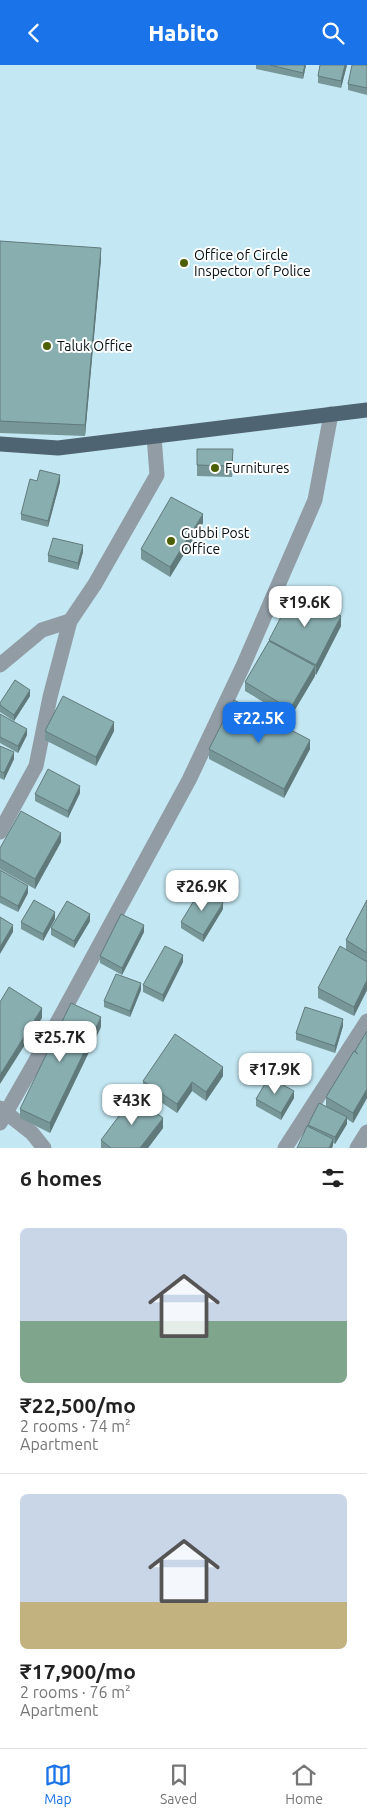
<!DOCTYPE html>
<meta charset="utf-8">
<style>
:root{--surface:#fff;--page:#f6f6f6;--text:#222;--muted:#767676;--line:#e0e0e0;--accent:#1a73e8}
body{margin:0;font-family:Ubuntu,sans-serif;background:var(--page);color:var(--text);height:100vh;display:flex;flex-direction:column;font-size:19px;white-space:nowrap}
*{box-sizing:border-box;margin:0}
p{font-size:16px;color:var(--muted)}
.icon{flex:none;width:28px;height:28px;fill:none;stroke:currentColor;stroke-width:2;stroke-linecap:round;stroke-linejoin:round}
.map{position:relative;height:1083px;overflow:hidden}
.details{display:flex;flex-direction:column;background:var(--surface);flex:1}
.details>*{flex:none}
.price{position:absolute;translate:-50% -42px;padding:0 11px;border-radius:10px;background:#fff;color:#222;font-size:16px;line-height:32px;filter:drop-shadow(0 1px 2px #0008)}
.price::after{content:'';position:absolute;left:50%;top:30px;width:15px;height:11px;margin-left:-8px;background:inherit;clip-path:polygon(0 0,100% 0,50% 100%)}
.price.active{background:var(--accent);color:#fff}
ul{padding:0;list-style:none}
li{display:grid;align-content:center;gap:10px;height:265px;padding:0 20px}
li+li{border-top:1px solid var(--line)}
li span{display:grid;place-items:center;height:155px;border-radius:8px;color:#555}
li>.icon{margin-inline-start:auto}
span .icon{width:90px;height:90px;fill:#fffc;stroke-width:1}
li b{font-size:21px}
h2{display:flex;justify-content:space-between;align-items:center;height:60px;padding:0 20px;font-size:21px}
header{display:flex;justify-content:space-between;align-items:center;height:65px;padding:0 20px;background:var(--accent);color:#fff;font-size:22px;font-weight:800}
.menu{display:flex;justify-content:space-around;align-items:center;height:70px;border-top:1px solid var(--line);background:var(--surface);font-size:14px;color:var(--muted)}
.menu a{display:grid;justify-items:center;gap:2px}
.menu .active{color:var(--accent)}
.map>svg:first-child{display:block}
</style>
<header><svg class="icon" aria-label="back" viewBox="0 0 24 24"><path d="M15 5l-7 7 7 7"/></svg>Habito<svg class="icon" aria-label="search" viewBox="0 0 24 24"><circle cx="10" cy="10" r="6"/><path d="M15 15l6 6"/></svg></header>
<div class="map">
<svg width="367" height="1083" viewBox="0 0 367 1083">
<rect width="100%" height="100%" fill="#c4e8f3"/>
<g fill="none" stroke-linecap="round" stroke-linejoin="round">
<g stroke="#919ca5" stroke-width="15">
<polyline points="0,600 42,565 70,556"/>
<polyline points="0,767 36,701 50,632 70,556 95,519 157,410 154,371"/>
<polyline points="0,1043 32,1068 44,1083"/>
<polyline points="0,1058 52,967 189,715 243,601 315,435 331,349"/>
<polyline points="285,1083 367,956"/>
<polyline points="357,1083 367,1067"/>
</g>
<polyline stroke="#4f6472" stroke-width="15" points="0,379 58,383 367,345"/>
</g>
<g fill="#769697">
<polygon points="256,0 306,0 303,14 256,4"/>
<polygon points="347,0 341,23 318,18 318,11"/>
<polygon points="367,0 367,30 348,25 348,19"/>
<polygon points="0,176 101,194 85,371 0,368"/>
<polygon points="233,395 232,412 197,411 197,400"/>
<polygon points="60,417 48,462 21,455 21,449"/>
<polygon points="203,458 170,512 141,494 141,484"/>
<polygon points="83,487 78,505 48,497 48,490"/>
<polygon points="341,561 316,610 315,609 315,611 290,653 245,626 245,617 269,577 269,575"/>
<polygon points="30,631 14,656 0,647 0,638"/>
<polygon points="0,649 27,670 18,688 0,678"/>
<polygon points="45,666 114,666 96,701 45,675"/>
<polygon points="0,681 14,694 4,715 0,713"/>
<polygon points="209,684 310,684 284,733 209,694"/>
<polygon points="80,728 68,753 35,736 35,729"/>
<polygon points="61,777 35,824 0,804 0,783"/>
<polygon points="0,805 28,828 18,847 0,838"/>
<polygon points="367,835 367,925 354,951 318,933 318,923 346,884 346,875"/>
<polygon points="223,844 203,877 181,863 181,857"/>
<polygon points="55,854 43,876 21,864 21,857"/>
<polygon points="90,856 74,883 51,870 51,863"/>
<polygon points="144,867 122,910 100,898 100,891"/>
<polygon points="183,897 163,937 143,927 143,920"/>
<polygon points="141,925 130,952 104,942 104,936"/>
<polygon points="343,961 335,988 296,975 296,968"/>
<polygon points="101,962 50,1068 20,1053 20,1044"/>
<polygon points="367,966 367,1033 353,1058 347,1054 347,1059 335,1079 333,1078 333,1081 308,1062 308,1060 326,1041 326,1032"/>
<polygon points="223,1011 206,1036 192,1026 177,1048 143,1025 143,1016"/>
<polygon points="294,1033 281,1055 256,1041 256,1034"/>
<polygon points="163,1063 148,1083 101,1083 101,1075"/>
</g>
<g fill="#607a7b">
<polygon points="305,0 306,0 303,14 303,8"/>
<polygon points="345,0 347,0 341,23 341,16"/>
<polygon points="101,183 101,194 85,371 85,360"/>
<polygon points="233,384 233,395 232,412 232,401"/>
<polygon points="60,410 60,417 48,462 48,456"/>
<polygon points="203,449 203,458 170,512 170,502"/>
<polygon points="83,480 83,487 78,505 78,498"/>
<polygon points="341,551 341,561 316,610 316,600"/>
<polygon points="315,601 315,611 290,653 290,644"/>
<polygon points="30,625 30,631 14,656 14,650"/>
<polygon points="114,657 114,666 96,701 96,692"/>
<polygon points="27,664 27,670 18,688 18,681"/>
<polygon points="310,675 310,684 284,733 284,724"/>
<polygon points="14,687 14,694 4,715 4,708"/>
<polygon points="80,721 80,728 68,753 68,746"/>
<polygon points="61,768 61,777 35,824 35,814"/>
<polygon points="28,821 28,828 18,847 18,841"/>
<polygon points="223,838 223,844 203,877 203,870"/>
<polygon points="55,847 55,854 43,876 43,869"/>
<polygon points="90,849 90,856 74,883 74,876"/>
<polygon points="13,860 13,867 0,889 0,882"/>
<polygon points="144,860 144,867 122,910 122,903"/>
<polygon points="183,890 183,897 163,937 163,930"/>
<polygon points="367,915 367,925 354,951 354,942"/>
<polygon points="141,918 141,925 130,952 130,946"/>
<polygon points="42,943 42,953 0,1019 0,1010"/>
<polygon points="101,952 101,962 50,1068 50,1058"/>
<polygon points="343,954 343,961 335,988 335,981"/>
<polygon points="223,1002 223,1011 206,1036 206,1027"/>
<polygon points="192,1017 192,1026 177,1048 177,1039"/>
<polygon points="367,1024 367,1033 353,1058 353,1048"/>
<polygon points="294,1026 294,1033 281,1055 281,1048"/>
<polygon points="347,1052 347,1059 335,1079 335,1072"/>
<polygon points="163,1053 163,1063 148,1083 140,1083"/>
<polygon points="333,1074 333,1081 332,1083 329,1083"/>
</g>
<g fill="#89aeb0" stroke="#607a7b">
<polygon points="270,0 305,0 303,8"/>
<polygon points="320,0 345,0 341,16 318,11"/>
<polygon points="352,0 367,0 367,23 348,19"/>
<polygon points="0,176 101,183 85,360 0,356"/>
<polygon points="197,384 233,384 232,401 197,400"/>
<polygon points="40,405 60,410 48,456 21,449 30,414 37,416"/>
<polygon points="171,432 203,449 170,502 141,484"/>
<polygon points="53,473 83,480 78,498 48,490"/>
<polygon points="294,527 341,551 316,600 269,575"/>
<polygon points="269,576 315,601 290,644 245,617"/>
<polygon points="15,615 30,625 14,650 0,640 0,638"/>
<polygon points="63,631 114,657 96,692 45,666"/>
<polygon points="234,635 310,675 284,724 209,684"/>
<polygon points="0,649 27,664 18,681 0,672"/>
<polygon points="0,681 14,687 4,708 0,706"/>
<polygon points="48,704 80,721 68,746 35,729"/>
<polygon points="21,746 61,768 35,814 0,794 0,783"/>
<polygon points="0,805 28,821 18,841 0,831"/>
<polygon points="201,824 223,838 203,870 181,857"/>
<polygon points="34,835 55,847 43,869 21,857"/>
<polygon points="367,835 367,888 346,875"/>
<polygon points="67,836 90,849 74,876 51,863"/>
<polygon points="121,849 144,860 122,903 100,891"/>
<polygon points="0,852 13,860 0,882"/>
<polygon points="165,881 183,890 163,930 143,920"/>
<polygon points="340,881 367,897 367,915 354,942 318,923"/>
<polygon points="116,909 141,918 130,946 104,936"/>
<polygon points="9,922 42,943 0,1010 0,937"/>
<polygon points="71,938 101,952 50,1058 20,1044"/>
<polygon points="305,942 343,954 335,981 296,968"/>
<polygon points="367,966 367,1024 353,1048 326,1032 354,986 358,989 355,986"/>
<polygon points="175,969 223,1002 206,1027 192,1017 177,1039 143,1016"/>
<polygon points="269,1012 294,1026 281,1048 256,1034"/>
<polygon points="134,1031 163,1053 140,1083 111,1083 101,1075"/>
<polygon points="319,1038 347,1052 335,1072 308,1060"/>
<polygon points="307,1061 333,1074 329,1083 297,1083"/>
</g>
<g fill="#4c5f03" stroke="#fff" stroke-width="2">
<circle cx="184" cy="198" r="5"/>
<circle cx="47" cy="281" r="5"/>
<circle cx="215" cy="403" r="5"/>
<circle cx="171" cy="476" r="5"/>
</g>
<g text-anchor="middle" stroke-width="4" stroke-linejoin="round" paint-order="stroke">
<g font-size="14" fill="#041014" stroke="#fff" text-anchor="start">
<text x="194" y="195">Office of Circle<tspan x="194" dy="16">Inspector of Police</tspan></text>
<text x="57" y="286">Taluk Office</text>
<text x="225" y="408">Furnitures</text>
<text x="181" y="473">Gubbi Post<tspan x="181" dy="16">Office</tspan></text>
</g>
</g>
</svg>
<b class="price" style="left:305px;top:563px">₹19.6K</b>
<b class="price active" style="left:259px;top:679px">₹22.5K</b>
<b class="price" style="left:202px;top:847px">₹26.9K</b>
<b class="price" style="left:60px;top:998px">₹25.7K</b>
<b class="price" style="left:275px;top:1030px">₹17.9K</b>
<b class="price" style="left:132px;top:1061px">₹43K</b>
</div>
<section class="details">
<h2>6 homes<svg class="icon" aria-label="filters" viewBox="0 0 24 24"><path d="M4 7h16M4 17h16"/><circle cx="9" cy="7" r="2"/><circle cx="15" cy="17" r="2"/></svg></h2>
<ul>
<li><span style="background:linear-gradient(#c9d6e8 60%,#7fa58c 0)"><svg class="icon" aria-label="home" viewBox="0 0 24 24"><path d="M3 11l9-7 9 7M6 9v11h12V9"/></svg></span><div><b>₹22,500/mo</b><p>2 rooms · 74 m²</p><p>Apartment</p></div></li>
<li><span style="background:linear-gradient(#c9d6e8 70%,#c2b280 0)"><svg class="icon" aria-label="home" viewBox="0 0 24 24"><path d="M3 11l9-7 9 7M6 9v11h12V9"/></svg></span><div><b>₹17,900/mo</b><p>2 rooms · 76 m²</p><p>Apartment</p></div></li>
</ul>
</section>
<nav class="menu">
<a class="active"><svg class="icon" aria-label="map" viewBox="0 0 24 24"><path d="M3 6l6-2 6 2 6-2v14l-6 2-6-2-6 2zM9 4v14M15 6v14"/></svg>Map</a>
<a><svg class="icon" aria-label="saved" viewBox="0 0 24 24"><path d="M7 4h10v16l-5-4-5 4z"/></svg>Saved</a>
<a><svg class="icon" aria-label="home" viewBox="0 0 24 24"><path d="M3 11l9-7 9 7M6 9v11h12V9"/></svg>Home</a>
</nav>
